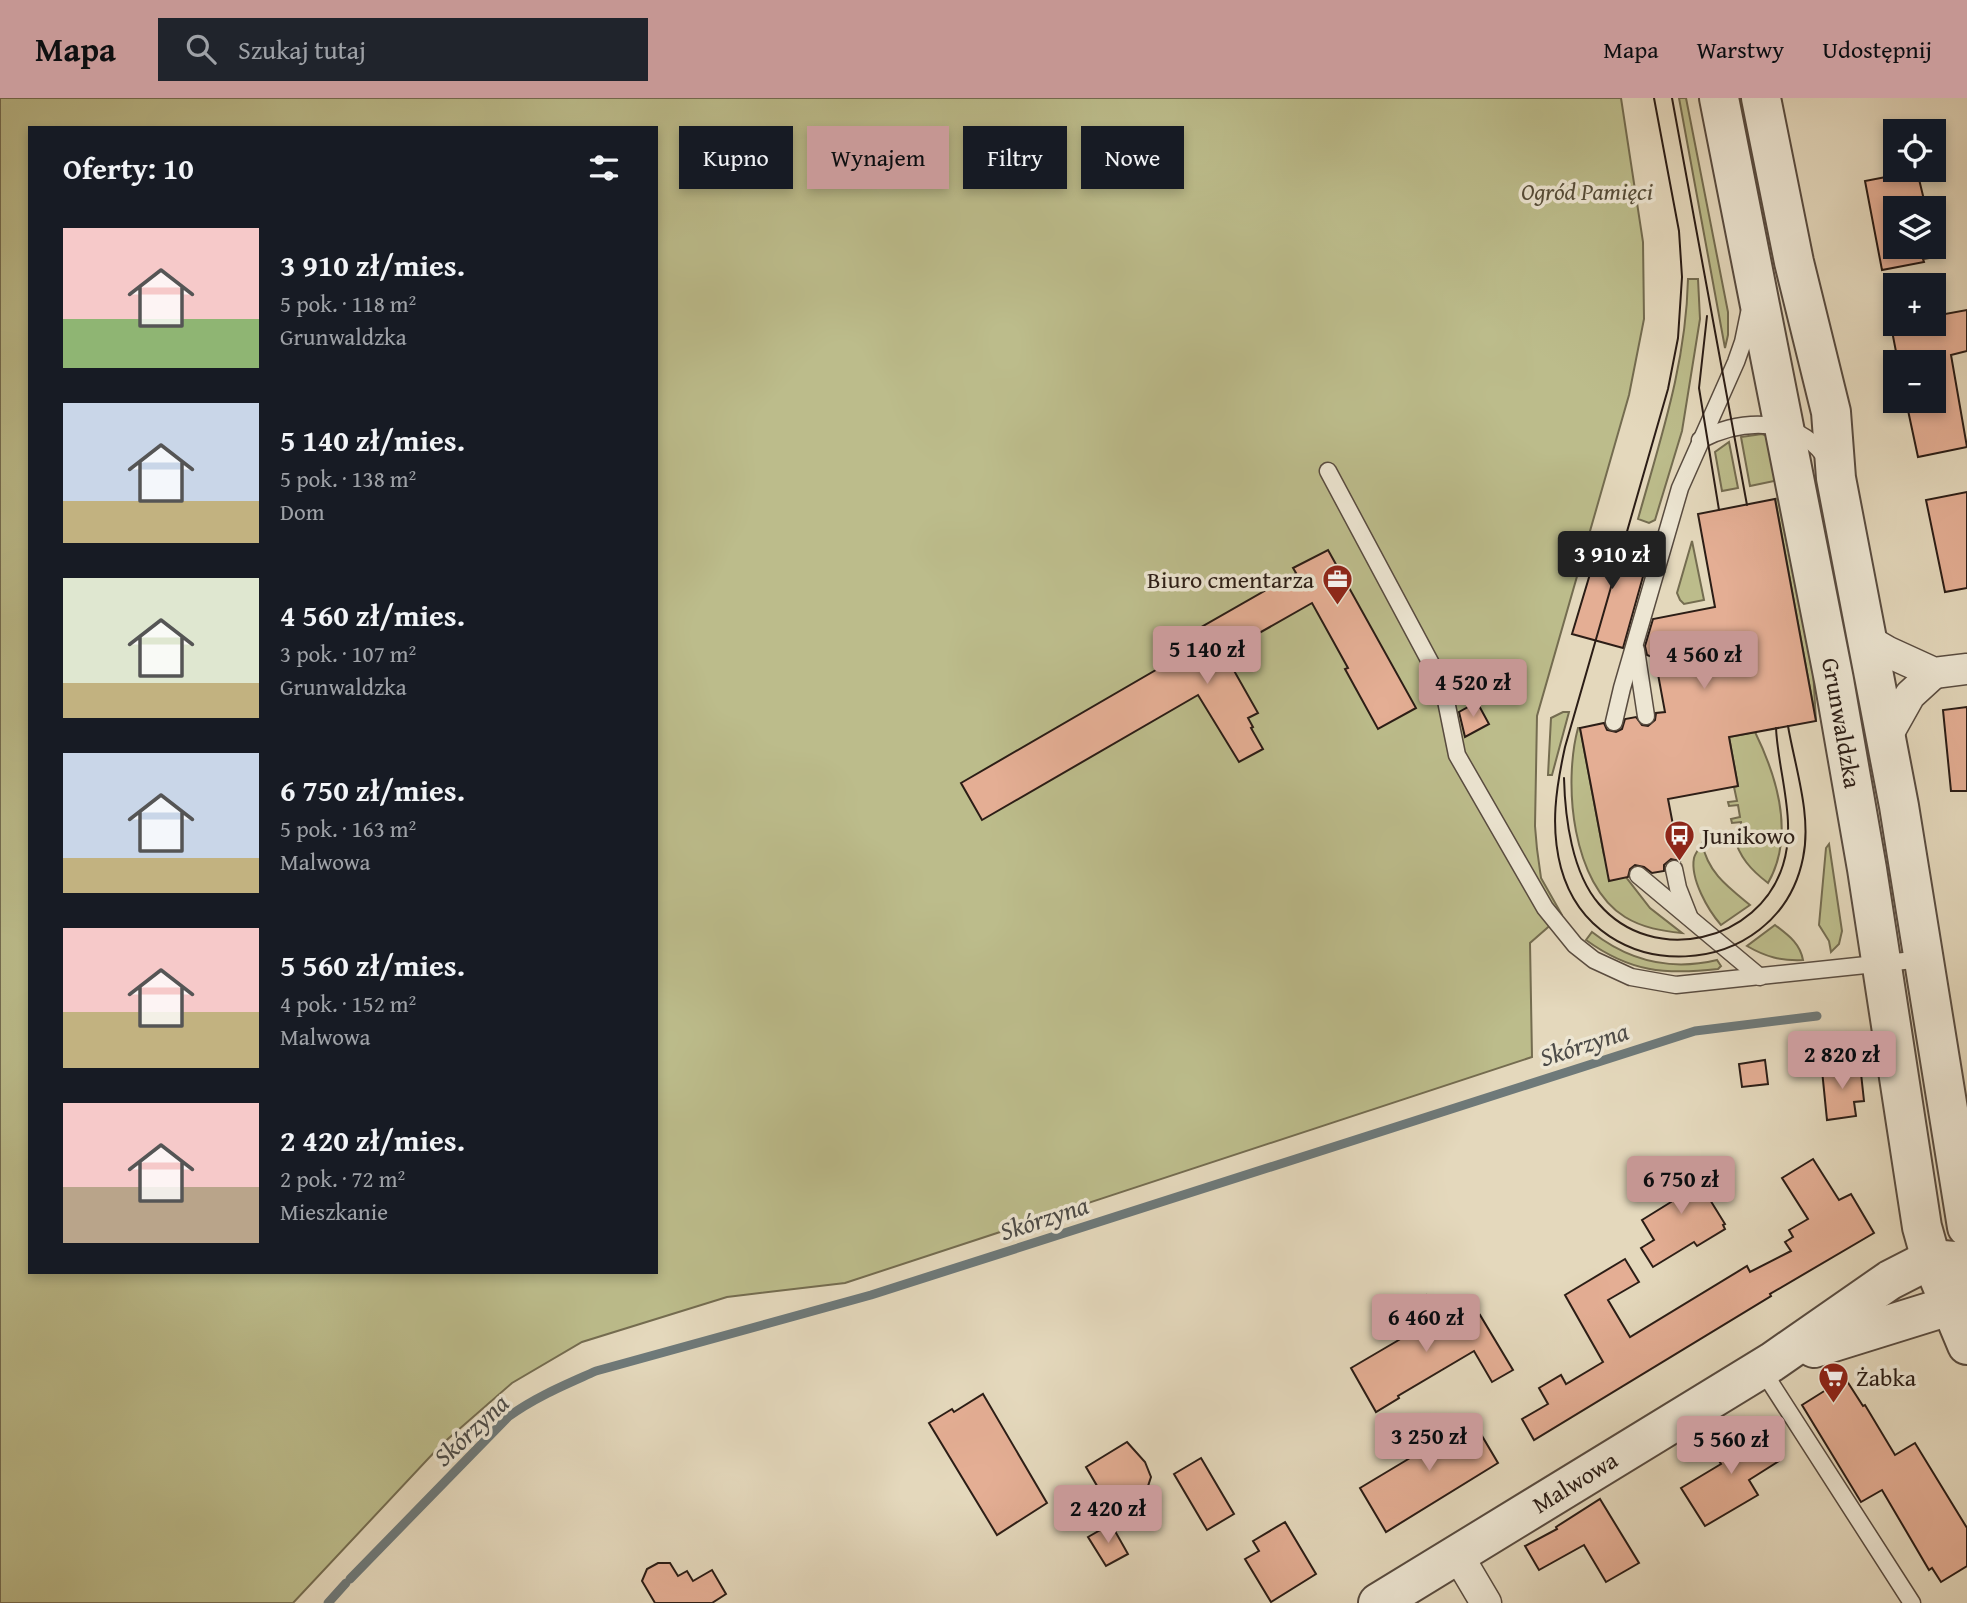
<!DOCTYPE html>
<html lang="pl">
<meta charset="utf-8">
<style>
:root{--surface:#171b24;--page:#20242c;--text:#f1f3f6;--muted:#9ea1a6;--accent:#c59692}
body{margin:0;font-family:"Gentium Book Plus",serif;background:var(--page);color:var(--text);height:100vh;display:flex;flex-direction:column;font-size:26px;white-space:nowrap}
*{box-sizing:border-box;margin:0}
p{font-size:23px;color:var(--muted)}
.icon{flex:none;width:38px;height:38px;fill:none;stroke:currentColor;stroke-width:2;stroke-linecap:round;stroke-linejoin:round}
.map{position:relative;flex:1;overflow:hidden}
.drawer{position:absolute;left:28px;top:28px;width:630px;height:1148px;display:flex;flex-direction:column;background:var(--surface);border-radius:0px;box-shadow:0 4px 10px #0003}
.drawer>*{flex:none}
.banner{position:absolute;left:679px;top:28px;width:665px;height:63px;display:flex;gap:14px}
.controls{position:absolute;left:1883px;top:21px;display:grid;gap:14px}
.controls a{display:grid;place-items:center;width:63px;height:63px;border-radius:0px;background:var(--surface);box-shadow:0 4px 10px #0003;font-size:35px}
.price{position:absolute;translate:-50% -60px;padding:0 16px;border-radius:7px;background:var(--accent);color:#111;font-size:23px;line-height:46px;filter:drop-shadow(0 2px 4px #0008)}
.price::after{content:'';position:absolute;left:50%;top:42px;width:21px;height:16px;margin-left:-10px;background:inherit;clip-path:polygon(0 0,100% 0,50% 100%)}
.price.current{background:#222;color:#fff}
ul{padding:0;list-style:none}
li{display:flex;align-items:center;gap:21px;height:175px;padding:0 35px}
li span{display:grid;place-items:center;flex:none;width:196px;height:140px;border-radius:0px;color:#555}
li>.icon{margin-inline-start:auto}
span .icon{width:84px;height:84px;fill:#fffc;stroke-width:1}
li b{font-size:30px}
h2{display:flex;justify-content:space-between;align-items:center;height:84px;padding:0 35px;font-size:30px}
.pill{padding:0 24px;border-radius:0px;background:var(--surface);box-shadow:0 4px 10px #0003;font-size:24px;line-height:63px}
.pill.current{background:var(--accent);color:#111}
header{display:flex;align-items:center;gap:42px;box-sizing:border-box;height:98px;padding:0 35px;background:var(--accent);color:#111}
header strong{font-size:33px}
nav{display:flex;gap:38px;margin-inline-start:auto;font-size:24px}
.search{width:490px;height:63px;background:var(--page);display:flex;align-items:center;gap:18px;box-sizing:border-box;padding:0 24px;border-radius:0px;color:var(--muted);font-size:26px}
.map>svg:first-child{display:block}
</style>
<header>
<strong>Mapa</strong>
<div class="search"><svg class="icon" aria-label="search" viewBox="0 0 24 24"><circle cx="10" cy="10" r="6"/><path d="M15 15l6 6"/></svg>Szukaj tutaj</div>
<nav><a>Mapa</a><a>Warstwy</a><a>Udostępnij</a></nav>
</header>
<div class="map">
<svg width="1967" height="1505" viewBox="0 0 1967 1505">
<rect width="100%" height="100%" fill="#e4d8bc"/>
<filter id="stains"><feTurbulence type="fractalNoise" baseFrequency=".00286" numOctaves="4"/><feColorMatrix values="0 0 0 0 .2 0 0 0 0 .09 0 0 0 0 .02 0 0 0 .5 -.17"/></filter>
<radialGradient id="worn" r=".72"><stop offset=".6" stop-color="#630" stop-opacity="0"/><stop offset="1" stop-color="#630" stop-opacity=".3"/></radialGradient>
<g fill="#bcbc8b" stroke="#746c50" stroke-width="2" fill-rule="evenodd">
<path d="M0,0h1621l22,144 1,77 -15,76 -92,321 -2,110 2,23 4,29 21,37 -32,28 2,114 -687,226 -118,14 -145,45 -70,41 -71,62 -148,158h-293zM30,30h626v1144h-626z"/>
<polygon points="1679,0 1686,0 1728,214 1728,237 1725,250"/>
<path d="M1688,181h10l2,40 -18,112 -27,89 -6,3 -11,-4c23,-82 48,-155 50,-240z"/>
<polygon points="1762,336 1767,338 1779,382 1750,388 1741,339"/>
<polygon points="1729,344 1738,390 1722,393 1715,354"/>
<polygon points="1780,400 1813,571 1816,623 1775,401"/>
<polygon points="1692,443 1704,502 1684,506 1680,502 1677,495"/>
<polygon points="1563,614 1569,614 1552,677 1548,677 1551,620"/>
<path d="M1578,630h2l24,127 21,21 25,32 32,25c-20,-2 -39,-5 -57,-16 -53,-33 -62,-133 -47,-189z"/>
<path d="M1755,634c22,45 40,104 13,151 -17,-13 -29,-26 -34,-47l9,-2 -2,-12 -9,1 -1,-4 9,-2 -2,-12 -9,1 -1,-4 9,-1 -3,-14 4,-1 -9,-49z"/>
<path d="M1702,745c6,30 26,44 48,62l-29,20c-13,-15 -31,-46 -27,-67 1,-5 6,-10 8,-15z"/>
<polygon points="1829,746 1842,833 1839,846 1831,854 1829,843 1819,827 1826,750"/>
<path d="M1775,827c13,10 25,18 28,35 -22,1 -37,-3 -56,-14z"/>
<path d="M1592,834c37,29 79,39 125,28l4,6 -3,3c-53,6 -88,3 -132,-29z"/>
</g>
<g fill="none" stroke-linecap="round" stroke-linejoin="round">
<g stroke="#6e7979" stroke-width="9">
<path d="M350,1481l158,-162c27,-20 57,-32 88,-46l275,-76 824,-264 122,-15"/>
<polyline points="328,1505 346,1485"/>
</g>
</g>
<g fill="#e4ae94" stroke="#2b1d16" stroke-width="2">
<polygon points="1917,73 1926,110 1895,110 1895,149 1934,149 1934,135 1938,134 1942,158 1923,161 1924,164 1882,172 1865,83"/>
<polygon points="1967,212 1967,253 1951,257 1967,349 1918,359 1906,303 1934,303 1934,264 1898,264 1892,233 1907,230 1907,226 1934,226 1934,218"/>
<polygon points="1967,394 1967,490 1945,494 1926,402"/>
<polygon points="1775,401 1816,623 1729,639 1738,688 1668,701 1680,763 1671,761 1664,767 1664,773 1652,775 1644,769 1635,767 1630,771 1628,779 1609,783 1580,630 1604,625 1607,632 1616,634 1622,631 1625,621 1636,619 1642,627 1648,628 1655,622 1656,615 1665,614 1655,560 1647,557 1645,548 1653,521 1715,509 1698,416"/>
<polygon points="1602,436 1651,450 1623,550 1572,536"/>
<polygon points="1328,452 1416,610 1378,631 1345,571 1348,570 1312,505 1224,555 1258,615 1248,620 1253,629 1251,630 1263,651 1239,664 1198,597 982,722 961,685 1173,562 1170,558 1174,555 1170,547 1296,475 1293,470"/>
<polygon points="1477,604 1489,626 1465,639 1459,614"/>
<polygon points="1967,609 1967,693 1951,693 1943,612"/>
<polygon points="1765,962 1768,986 1742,989 1739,966"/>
<polygon points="1860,966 1864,1003 1854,1004 1856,1018 1827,1022 1822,972"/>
<polygon points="1813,1061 1839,1102 1851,1096 1874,1135 1770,1196 1771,1198 1534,1342 1522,1321 1548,1306 1539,1290 1561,1277 1566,1286 1603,1264 1565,1197 1625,1161 1639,1184 1608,1202 1630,1239 1747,1168 1750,1174 1791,1153 1785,1144 1793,1139 1789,1132 1808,1121 1782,1080"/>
<polygon points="1686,1063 1725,1126 1723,1127 1725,1131 1697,1148 1694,1144 1653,1169 1641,1150 1654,1142 1642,1122 1671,1104 1657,1080"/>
<polygon points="1426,1197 1449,1237 1480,1217 1513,1272 1492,1284 1474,1253 1398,1298 1399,1300 1376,1314 1351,1270 1409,1236 1396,1214"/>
<polygon points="1845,1280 1863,1308 1865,1307 1895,1357 1915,1345 1967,1430 1967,1468 1941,1484 1932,1470 1929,1472 1882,1392 1861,1404 1802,1307"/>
<polygon points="983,1296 1047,1405 997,1437 929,1325 952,1311 954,1314"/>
<polygon points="1472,1321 1498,1365 1386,1434 1360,1390 1425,1351 1417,1338 1443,1324 1450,1335"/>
<polygon points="1757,1326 1779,1363 1749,1382 1758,1397 1705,1428 1681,1390 1721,1366 1713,1353"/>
<polygon points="1127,1344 1145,1364 1151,1379 1146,1394 1113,1415 1086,1369"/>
<polygon points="1201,1360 1234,1416 1207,1432 1174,1376"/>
<polygon points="1600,1401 1639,1465 1606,1484 1584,1447 1539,1472 1525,1448 1557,1431 1556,1429"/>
<polygon points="1285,1424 1316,1476 1271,1504 1245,1461 1259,1453 1253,1443"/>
<polygon points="1111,1426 1128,1456 1106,1468 1088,1439"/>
<polygon points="658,1465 670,1465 678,1478 687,1473 693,1483 712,1472 726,1496 712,1505 655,1505 642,1483 647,1471"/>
</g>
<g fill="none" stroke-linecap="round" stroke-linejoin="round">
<defs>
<g id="service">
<path d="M1700,342c42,-22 99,-24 127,20"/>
<polyline points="1328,373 1443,588 1457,657 1545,810 1575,847 1594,862 1631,879 1676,887 1923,861"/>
<polyline points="1636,552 1646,618"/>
<polyline points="1614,624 1622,590 1680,390 1736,264 1743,244 1749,215"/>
<polyline points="1674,771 1678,790 1689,818"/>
<polyline points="1638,777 1760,879"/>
<polyline points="1761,1270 1912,1505"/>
</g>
<g id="minor">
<polyline points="1869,543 1888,554 1934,575 1967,571"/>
<polyline points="1887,638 1910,597 1934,575"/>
<polyline points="1457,1456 1486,1505"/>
</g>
<g id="tertiary">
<path id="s1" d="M1719,0l115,582 33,189 55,358 9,32 36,86"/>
<polyline points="1761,0 1794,164 1831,314 1836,380 1899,708 1967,1129"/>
<polyline points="1814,1250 1949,1208 1962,1186"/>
<path id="s2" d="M1378,1505l394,-241 118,-82 41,-21 36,3"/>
</g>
</defs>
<use href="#service" stroke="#594c40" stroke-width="19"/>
<use href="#minor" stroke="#594c40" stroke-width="33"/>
<use href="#tertiary" stroke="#594c40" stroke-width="42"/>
<use href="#service" stroke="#ede6d3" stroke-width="16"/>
<use href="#minor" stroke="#ede6d3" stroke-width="30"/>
<use href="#tertiary" stroke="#ede6d3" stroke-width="38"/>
<g stroke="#2b1d16" stroke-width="2">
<path d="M1654,0l25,133 3,46 -4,61 -10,51 -103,358c-9,41 -15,80 -4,121 34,124 217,115 242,-10 9,-42 -8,-91 -15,-132"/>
<polyline points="1672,0 1747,407"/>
<polyline points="1707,218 1699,290 1719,412"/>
<path d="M1564,680c1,40 8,95 35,126 54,63 160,38 184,-39 14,-44 -5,-93 -7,-137"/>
</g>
</g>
<defs>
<symbol id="office-pin" viewBox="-11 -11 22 30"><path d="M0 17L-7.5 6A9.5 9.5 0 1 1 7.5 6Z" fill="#8f2418" stroke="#ede6d3"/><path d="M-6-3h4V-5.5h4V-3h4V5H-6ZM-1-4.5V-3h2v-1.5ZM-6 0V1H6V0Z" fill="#fff"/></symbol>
<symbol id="bus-pin" viewBox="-11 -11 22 30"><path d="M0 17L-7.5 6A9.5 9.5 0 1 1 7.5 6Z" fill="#8f2418" stroke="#ede6d3"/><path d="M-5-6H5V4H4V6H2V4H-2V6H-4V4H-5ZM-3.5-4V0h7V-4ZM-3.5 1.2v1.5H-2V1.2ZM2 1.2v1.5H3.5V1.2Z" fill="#fff"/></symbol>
<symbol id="supermarket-pin" viewBox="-11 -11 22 30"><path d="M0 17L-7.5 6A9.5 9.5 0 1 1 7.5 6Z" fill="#8f2418" stroke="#ede6d3"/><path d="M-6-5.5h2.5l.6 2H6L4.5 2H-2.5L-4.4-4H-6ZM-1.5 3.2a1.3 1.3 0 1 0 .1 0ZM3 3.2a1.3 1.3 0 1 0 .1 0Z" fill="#fff"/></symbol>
</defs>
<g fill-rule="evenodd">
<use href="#office-pin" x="1320" y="464" width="35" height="47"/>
<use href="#bus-pin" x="1662" y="720" width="35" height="47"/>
<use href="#supermarket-pin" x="1816" y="1262" width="35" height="47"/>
</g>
<g text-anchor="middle" stroke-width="7" stroke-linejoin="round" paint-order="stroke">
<g font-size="24" font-style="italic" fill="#564d39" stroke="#ede6d3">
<text x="1587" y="102">Ogród Pamięci</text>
</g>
<g font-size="24" fill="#2b1d16" stroke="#ede6d3" text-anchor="start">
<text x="1314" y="490" text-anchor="end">Biuro cmentarza</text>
<text x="1702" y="746">Junikowo</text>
<text x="1856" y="1288">Żabka</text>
</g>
<g font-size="24" fill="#2b1d16" stroke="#ede6d3">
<text dy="8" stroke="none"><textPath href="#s1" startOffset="637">Grunwaldzka</textPath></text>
<text dy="8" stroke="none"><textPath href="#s2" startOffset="231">Malwowa</textPath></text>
</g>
<g font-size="26" font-style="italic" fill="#4c4b48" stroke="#ede6d3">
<text transform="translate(1584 946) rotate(-18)" y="9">Skórzyna</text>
<text transform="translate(1044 1120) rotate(-18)" y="9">Skórzyna</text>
<text transform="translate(471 1332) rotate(-43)" y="9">Skórzyna</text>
</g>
</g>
<rect width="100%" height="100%" filter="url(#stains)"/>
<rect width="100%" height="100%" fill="url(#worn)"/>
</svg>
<div class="controls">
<a><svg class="icon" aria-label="locate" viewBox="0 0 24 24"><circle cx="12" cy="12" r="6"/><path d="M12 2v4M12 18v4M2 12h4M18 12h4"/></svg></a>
<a><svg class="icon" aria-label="layers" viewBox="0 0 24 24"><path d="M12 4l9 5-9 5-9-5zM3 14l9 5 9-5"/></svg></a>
<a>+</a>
<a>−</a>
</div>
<b class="price current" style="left:1612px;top:493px">3 910 zł</b>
<b class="price" style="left:1207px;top:588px">5 140 zł</b>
<b class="price" style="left:1704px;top:593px">4 560 zł</b>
<b class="price" style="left:1473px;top:621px">4 520 zł</b>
<b class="price" style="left:1842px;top:993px">2 820 zł</b>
<b class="price" style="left:1681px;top:1118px">6 750 zł</b>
<b class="price" style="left:1426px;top:1256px">6 460 zł</b>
<b class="price" style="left:1429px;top:1375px">3 250 zł</b>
<b class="price" style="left:1731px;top:1378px">5 560 zł</b>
<b class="price" style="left:1108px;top:1447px">2 420 zł</b>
<div class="banner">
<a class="pill">Kupno</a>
<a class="pill current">Wynajem</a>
<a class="pill">Filtry</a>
<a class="pill">Nowe</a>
</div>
<section class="drawer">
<h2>Oferty: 10<svg class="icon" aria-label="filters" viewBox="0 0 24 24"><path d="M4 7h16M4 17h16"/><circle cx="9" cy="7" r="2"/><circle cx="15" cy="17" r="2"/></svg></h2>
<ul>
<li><span style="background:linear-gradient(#f6c9c9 65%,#8fb573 0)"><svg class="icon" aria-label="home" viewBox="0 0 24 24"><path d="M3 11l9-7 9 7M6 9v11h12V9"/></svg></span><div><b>3 910 zł/mies.</b><p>5 pok. · 118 m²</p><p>Grunwaldzka</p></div></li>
<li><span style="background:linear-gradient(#c9d6e8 70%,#c2b280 0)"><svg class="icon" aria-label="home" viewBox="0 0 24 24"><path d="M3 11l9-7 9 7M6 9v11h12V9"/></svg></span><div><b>5 140 zł/mies.</b><p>5 pok. · 138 m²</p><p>Dom</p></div></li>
<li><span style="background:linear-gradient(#dfe7d0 75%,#c2b280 0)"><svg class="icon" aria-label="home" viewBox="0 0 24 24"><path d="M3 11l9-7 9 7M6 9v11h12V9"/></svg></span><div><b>4 560 zł/mies.</b><p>3 pok. · 107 m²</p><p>Grunwaldzka</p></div></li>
<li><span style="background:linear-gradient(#c9d6e8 75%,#c2b280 0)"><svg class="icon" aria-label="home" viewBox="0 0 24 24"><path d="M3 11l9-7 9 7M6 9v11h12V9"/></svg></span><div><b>6 750 zł/mies.</b><p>5 pok. · 163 m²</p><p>Malwowa</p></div></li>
<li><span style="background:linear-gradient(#f6c9c9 60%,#c2b280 0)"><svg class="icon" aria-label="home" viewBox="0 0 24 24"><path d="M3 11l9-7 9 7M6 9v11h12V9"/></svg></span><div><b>5 560 zł/mies.</b><p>4 pok. · 152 m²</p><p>Malwowa</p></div></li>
<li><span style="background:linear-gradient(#f6c9c9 60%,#b9a48a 0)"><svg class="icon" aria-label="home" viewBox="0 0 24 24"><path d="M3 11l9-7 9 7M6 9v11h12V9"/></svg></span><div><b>2 420 zł/mies.</b><p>2 pok. · 72 m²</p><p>Mieszkanie</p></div></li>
</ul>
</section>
</div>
